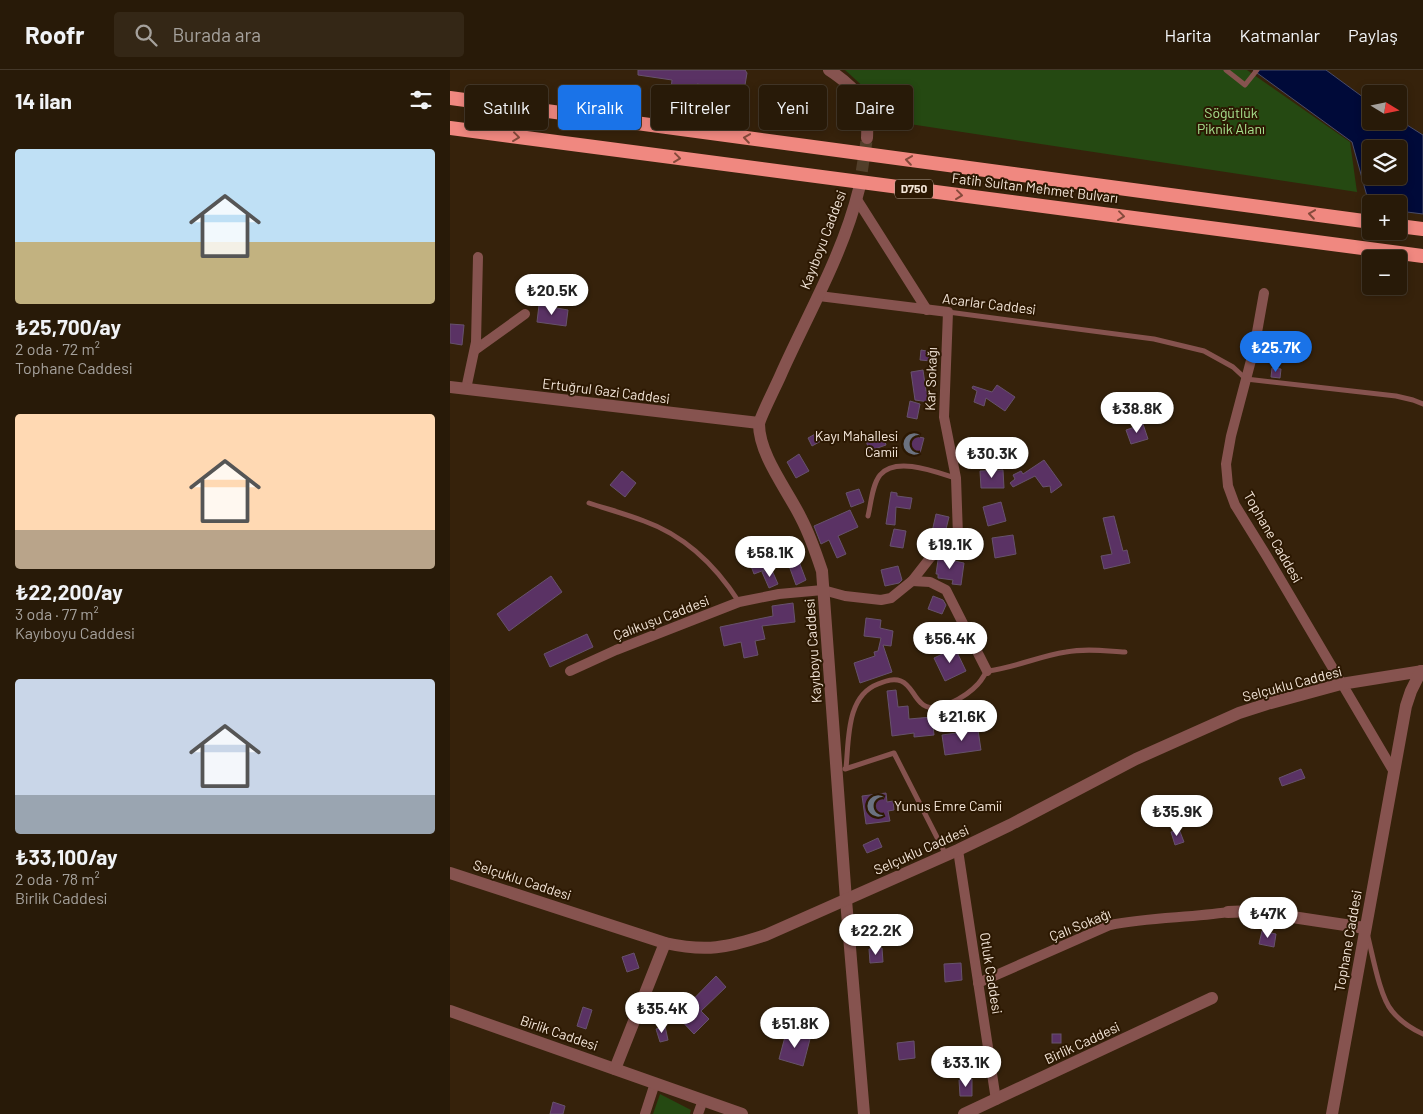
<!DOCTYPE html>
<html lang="tr">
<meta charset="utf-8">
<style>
:root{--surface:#281a08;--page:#342716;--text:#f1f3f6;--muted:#a5a19c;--line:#443829;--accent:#1a73e8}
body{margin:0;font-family:Barlow,sans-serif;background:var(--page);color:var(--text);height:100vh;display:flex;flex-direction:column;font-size:19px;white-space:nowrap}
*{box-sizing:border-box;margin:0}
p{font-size:16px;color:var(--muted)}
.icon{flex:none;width:28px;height:28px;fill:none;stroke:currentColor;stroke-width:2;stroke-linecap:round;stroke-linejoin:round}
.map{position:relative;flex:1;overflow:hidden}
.drawer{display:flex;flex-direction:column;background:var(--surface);width:450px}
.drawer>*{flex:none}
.guide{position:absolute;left:15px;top:15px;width:475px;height:45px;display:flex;gap:10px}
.needle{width:32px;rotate:100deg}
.controls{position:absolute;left:912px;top:15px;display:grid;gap:10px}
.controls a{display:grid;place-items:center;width:45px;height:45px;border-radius:5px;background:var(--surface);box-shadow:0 2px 8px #0003,0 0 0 1px var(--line);font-size:25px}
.price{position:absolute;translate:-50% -42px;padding:0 11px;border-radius:18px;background:#fff;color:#222;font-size:16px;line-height:32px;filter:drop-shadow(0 1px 2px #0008)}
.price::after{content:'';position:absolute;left:50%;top:30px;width:15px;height:11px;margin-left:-8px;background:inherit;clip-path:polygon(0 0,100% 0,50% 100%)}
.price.on{background:var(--accent);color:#fff}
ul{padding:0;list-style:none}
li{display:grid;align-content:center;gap:10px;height:265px;padding:0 15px}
li span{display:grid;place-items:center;height:155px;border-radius:5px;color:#555}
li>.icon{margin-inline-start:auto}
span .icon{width:90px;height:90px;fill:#fffc;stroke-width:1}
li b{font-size:21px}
h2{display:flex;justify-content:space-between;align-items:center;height:60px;padding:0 15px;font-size:21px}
.tag{padding:0 18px;border-radius:5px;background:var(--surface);box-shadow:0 2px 8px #0003,0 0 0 1px var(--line);font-size:18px;line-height:45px}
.tag.on{background:var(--accent);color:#fff}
header{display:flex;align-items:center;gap:30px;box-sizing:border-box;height:70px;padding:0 25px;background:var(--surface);border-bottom:1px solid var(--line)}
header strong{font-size:24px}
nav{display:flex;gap:28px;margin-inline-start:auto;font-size:18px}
.search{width:350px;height:45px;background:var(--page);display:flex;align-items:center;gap:12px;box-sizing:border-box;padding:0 18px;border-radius:5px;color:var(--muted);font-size:19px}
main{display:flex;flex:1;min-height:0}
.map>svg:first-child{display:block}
</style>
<header>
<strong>Roofr</strong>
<div class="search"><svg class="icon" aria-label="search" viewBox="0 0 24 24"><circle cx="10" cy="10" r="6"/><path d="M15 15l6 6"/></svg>Burada ara</div>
<nav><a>Harita</a><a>Katmanlar</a><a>Paylaş</a></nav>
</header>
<main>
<section class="drawer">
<h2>14 ilan<svg class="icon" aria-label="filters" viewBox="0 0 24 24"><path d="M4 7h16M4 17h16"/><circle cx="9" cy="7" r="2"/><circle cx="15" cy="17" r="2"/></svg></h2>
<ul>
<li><span style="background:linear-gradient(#bfe0f5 60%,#c2b280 0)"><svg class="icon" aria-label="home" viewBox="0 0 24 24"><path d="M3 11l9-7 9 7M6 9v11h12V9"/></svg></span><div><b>₺25,700/ay</b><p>2 oda · 72 m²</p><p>Tophane Caddesi</p></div></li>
<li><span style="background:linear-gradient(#ffd9b3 75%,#b9a48a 0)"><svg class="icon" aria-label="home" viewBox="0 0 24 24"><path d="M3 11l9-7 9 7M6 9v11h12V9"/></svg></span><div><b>₺22,200/ay</b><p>3 oda · 77 m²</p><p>Kayıboyu Caddesi</p></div></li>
<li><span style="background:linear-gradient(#c9d6e8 75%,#9aa5b1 0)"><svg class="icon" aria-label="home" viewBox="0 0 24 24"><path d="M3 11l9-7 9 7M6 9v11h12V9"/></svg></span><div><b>₺33,100/ay</b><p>2 oda · 78 m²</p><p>Birlik Caddesi</p></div></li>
</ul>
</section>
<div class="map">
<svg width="973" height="1044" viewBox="0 0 973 1044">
<rect width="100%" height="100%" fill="#36220b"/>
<g fill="#254912">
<polygon points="395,0 797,0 900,72 907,122 453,53"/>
<polygon points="210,1024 241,1040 240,1044 203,1044"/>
</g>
<path fill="#000a39" stroke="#494c69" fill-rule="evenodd" d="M803,0h73l45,33v18h28v-1l24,15v79l-24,-3v-7h-28l-1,3 -18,-65zM921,79h28v27h-28z"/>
<g fill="#5a3264" stroke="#67526c">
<polygon points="188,0 295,0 297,3 295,15 285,20 247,14 246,23 221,19 222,10 188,5"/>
<polygon points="89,235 118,240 116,256 87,252"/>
<polygon points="0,254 14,255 12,275 0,273"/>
<polygon points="471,280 482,282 481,291 470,290"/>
<polygon points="822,298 831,299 830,308 821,307"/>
<polygon points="473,300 476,321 480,322 479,332 465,330 461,302"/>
<polygon points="547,315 565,327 555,341 536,328 534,336 524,332 527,321 522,318 523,316 542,322"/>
<polygon points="460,331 470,334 467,349 457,347"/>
<polygon points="693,354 698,369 681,374 676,360"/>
<polygon points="367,363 371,371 362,376 358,368"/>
<polygon points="433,365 436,375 419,381 416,370"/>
<polygon points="458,365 474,368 470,383 455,380"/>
<polygon points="349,384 359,401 346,408 337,392"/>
<polygon points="594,390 612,415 601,423 600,416 593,417 585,406 563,417 560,413 565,409 563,405 571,401 573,404"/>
<polygon points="553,400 554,418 531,418 530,401"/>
<polygon points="172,401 186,413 175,427 160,415"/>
<polygon points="409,419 414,432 401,437 396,423"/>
<polygon points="441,422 447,423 447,426 462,428 460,439 446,437 445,455 436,454"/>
<polygon points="551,432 556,451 538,456 533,437"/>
<polygon points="400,440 408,457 388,466 396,484 387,488 379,470 371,474 364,456"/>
<polygon points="486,444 499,447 494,467 486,473 480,471"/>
<polygon points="664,446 673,481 677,480 680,493 654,499 651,486 662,484 653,448"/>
<polygon points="444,459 456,461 453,478 440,476"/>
<polygon points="563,465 566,484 545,488 542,468"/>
<polygon points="310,482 317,499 304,504 298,488"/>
<polygon points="491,487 500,488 500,490 514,493 511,515 502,514 503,510 488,508 488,504 486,504 488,490"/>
<polygon points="348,489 356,510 346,515 338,493"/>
<polygon points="448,496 452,510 449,513 435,516 431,500"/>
<polygon points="321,498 328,514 319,518 312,502"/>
<polygon points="101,506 112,522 59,561 47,544"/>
<polygon points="483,526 493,530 496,535 492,544 478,539"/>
<polygon points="343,533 345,552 312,556 315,569 305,571 308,585 294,588 291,572 274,576 270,557 323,546 322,536"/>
<polygon points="416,548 431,550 430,558 443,561 441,576 433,575 442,602 410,613 404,593 425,586 424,582 428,581 431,568 414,566"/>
<polygon points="137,564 143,577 100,597 94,584"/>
<polygon points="505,578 516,601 495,611 484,588"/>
<polygon points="446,620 448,637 458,636 459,649 482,647 484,665 464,667 464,663 442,666 437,621"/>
<polygon points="528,660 531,680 495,685 492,665"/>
<polygon points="851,699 855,708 832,716 829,708"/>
<polygon points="436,723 437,732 443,731 444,740 438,741 440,751 416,754 412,726"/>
<polygon points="729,759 734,772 725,775 721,762"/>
<polygon points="428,768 432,777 417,783 413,775"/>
<polygon points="812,861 826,864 824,877 809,874"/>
<polygon points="432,878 433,892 420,893 419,879"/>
<polygon points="184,883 189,898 177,902 172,887"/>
<polygon points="511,893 512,910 495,912 494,894"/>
<polygon points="266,906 276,917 251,941 259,949 244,964 227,946"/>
<polygon points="133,937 142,940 136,959 127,956"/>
<polygon points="215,956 218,970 210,972 206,959"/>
<polygon points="336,963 360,969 353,996 329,989"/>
<rect x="602" y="964" width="9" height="9"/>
<polygon points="464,971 465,988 449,990 447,973"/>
<polygon points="522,1009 522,1026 510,1026 509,1010"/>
<polygon points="103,1032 115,1036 113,1044 100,1044"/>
</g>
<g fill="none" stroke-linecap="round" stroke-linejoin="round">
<polyline stroke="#523f2a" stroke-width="12" stroke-dasharray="12 6" stroke-linecap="butt" points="409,119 417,68"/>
<g stroke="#86534f" stroke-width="5">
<polyline points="776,0 795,15 807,0"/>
<polyline points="498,242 704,269 754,281 783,297 796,309 946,326 963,330 973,334"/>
<path d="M139,433c18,6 37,11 55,18 42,15 72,45 95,81"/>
<path d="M418,446c3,-12 4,-31 12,-41 16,-19 56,-3 75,3"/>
<path d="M396,698c3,-28 0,-72 32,-84 8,-3 15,-6 23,-3 10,4 12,15 20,22 14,14 47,-8 57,-19 4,-4 6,-9 9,-13 27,-3 52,-15 79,-19 20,-4 40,-1 59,0"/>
<polyline points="395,699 444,683 496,785"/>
<path d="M918,867c5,20 12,60 24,74 8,10 20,18 31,23"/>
</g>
<g stroke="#86534f" stroke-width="10">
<polyline points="406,128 477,240"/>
<polyline points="814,223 804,279 781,366 776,394 778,416 785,435 816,485 944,702"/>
<polyline points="25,280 75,244"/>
<polyline points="16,319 26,272 28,187"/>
<polyline points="462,511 480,512 496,520 537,601"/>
<polyline points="120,601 166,580 289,532 329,524 373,520 395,526 431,530 441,528 462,511 480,488 488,480 508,466 506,408 494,347 498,242 369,226"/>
<polyline points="508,780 546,1030"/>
<path d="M528,913l132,-58c39,-8 79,-7 118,-13"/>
<polyline points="195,1044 205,1013"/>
<polyline points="248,1044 253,1030"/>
</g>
<g stroke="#86534f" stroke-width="12">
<path d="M379,0c29,19 40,33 38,68"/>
<path d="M409,119c-16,65 -50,123 -77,183 -4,10 -22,45 -23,52 0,31 29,67 42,94 9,17 15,35 21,53l24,329 18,214"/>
<polyline points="0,317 309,353"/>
<path d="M0,803l215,70c41,9 62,5 101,-8l192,-85 52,-25 126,-66 103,-46 28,-9 74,-20 82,-13"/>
<polyline points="778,842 803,841 915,858"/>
<polyline points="0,941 292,1044"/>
<polyline points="165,999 215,873"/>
<polyline points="514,1044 762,928"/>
<polyline points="882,1044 956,636 961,621 971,601"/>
</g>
<g stroke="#f08880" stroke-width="14">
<polyline points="0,28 921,152"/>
<polyline points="0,58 973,186"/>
<polyline points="949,156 973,159"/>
</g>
</g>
<defs><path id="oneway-chevron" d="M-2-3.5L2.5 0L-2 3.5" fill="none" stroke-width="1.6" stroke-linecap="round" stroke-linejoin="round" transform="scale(1.25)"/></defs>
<g stroke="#844a3b">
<use href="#oneway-chevron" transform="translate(66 67) rotate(7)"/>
<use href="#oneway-chevron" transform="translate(297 68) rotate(-172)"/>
<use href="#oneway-chevron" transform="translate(227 88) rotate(7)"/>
<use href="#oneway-chevron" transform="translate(459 90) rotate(-172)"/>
<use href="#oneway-chevron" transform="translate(509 125) rotate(7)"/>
<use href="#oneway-chevron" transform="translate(862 144) rotate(-172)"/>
<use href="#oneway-chevron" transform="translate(671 146) rotate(7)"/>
</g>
<defs>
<symbol id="mosque-bare" viewBox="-9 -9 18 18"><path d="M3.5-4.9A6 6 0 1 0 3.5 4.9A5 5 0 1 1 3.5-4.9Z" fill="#6b7280" stroke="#2c1802" stroke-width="2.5" paint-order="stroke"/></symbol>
</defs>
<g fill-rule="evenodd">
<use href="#mosque-bare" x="448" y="358" width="32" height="32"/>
<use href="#mosque-bare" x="412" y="720" width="32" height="32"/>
</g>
<g text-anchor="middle" stroke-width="4" stroke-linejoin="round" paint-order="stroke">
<rect fill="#2c1802" stroke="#b7a898" stroke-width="1" x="445" y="109.5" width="38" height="19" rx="4"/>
<g font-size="12" font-weight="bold" fill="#f3e5d8">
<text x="464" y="123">D750</text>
</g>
<g font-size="14" fill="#a8e28f" stroke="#2c1802">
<text x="781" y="48">Söğütlük<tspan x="781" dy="16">Piknik Alanı</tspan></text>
</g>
<g font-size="14" fill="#f3e5d8" stroke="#2c1802">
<text transform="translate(585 118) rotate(7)" y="5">Fatih Sultan Mehmet Bulvarı</text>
<text transform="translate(373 170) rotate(-69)" y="5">Kayıboyu Caddesi</text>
<text transform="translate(539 234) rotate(7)" y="5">Acarlar Caddesi</text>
<text transform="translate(481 309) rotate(-88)" y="5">Kar Sokağı</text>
<text transform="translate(156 321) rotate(7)" y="5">Ertuğrul Gazi Caddesi</text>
<text transform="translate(823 467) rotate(60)" y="5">Tophane Caddesi</text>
<text transform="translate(211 548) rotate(-21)" y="5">Çalıkuşu Caddesi</text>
<text transform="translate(363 581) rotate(-94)" y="5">Kayıboyu Caddesi</text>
<text transform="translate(842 614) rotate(-15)" y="5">Selçuklu Caddesi</text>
<text transform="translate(471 780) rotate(-24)" y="5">Selçuklu Caddesi</text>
<text transform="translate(72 810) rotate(18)" y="5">Selçuklu Caddesi</text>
<text transform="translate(630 855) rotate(-22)" y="5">Çalı Sokağı</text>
<text transform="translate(898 871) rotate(-80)" y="5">Tophane Caddesi</text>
<text transform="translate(541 903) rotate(81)" y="5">Otluk Caddesi</text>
<text transform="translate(109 963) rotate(19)" y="5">Birlik Caddesi</text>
<text transform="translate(632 973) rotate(-25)" y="5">Birlik Caddesi</text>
</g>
<g font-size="14" fill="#f3e5d8" stroke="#2c1802" text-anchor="end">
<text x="448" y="371">Kayı Mahallesi<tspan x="448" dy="16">Camii</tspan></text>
<text x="444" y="741" text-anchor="start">Yunus Emre Camii</text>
</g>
</g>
</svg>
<div class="controls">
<a><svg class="needle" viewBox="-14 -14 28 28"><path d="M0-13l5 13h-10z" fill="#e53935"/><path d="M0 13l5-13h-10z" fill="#a5a19c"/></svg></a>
<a><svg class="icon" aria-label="layers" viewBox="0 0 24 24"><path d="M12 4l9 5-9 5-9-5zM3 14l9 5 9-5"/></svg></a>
<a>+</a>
<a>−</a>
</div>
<b class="price" style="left:102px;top:246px">₺20.5K</b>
<b class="price on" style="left:826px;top:303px">₺25.7K</b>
<b class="price" style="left:687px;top:364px">₺38.8K</b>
<b class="price" style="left:542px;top:409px">₺30.3K</b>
<b class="price" style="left:500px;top:500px">₺19.1K</b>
<b class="price" style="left:320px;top:508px">₺58.1K</b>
<b class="price" style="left:500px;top:594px">₺56.4K</b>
<b class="price" style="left:512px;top:672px">₺21.6K</b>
<b class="price" style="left:727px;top:767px">₺35.9K</b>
<b class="price" style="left:818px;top:869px">₺47K</b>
<b class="price" style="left:426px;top:886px">₺22.2K</b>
<b class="price" style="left:212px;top:964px">₺35.4K</b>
<b class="price" style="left:345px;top:979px">₺51.8K</b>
<b class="price" style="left:516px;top:1018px">₺33.1K</b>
<div class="guide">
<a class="tag">Satılık</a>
<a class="tag on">Kiralık</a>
<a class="tag">Filtreler</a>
<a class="tag">Yeni</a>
<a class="tag">Daire</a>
</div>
</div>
</main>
